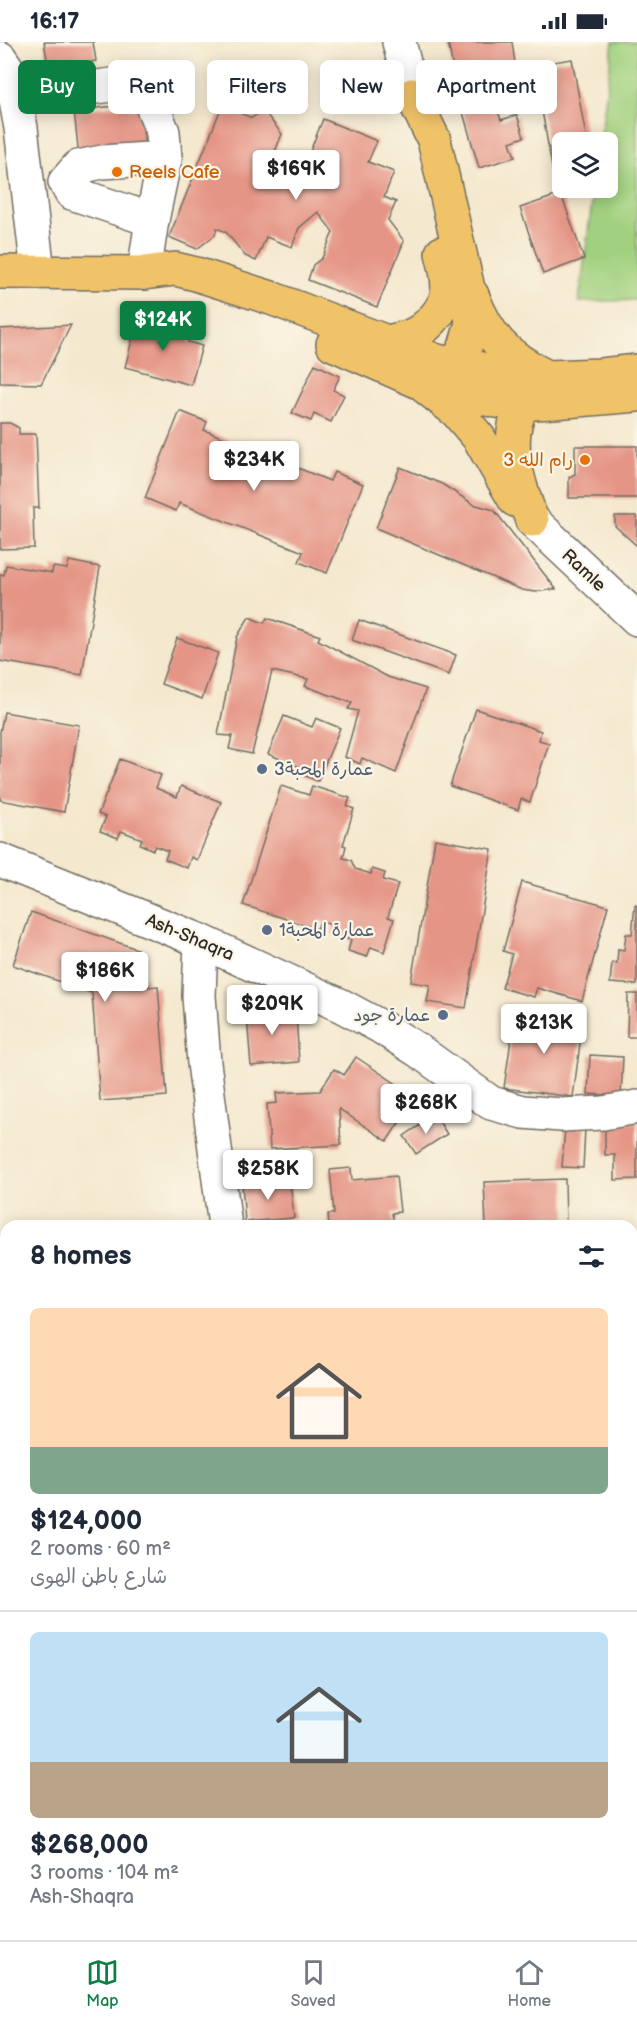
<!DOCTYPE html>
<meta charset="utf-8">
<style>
:root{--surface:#fff;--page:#f6f6f7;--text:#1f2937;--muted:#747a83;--line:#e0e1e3;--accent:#0b8043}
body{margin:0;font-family:"Balsamiq Sans","Playpen Sans Arabic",sans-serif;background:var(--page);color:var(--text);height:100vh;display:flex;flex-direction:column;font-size:22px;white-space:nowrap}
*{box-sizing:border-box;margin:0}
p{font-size:20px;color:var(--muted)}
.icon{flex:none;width:33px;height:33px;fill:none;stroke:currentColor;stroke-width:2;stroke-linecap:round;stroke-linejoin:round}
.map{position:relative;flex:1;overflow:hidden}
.drawer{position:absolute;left:0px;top:1178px;width:638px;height:722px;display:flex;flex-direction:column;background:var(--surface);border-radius:18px 18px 0 0;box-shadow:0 3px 15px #0003}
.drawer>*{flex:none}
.guide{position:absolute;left:18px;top:18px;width:602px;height:54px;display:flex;gap:12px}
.fabs{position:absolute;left:552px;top:90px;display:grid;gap:12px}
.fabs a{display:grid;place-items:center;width:66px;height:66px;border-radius:9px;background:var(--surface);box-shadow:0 3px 15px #0003;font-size:30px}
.price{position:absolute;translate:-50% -51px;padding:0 14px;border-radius:6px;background:#fff;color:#222;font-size:20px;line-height:39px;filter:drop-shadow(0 2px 3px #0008)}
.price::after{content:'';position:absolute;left:50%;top:36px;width:18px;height:14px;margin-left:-9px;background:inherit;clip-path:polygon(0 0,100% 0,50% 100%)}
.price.selected{background:var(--accent);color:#fff}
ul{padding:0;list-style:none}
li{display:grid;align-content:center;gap:12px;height:318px;padding:0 30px}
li+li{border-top:2px solid var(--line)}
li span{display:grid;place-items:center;height:186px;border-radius:9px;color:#555}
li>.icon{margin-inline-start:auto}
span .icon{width:108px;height:108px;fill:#fffc;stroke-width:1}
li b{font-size:26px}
h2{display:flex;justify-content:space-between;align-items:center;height:72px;padding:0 30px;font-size:26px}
.tag{padding:0 21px;border-radius:9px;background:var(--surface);box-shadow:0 3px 15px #0003;font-size:21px;line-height:54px}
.tag.selected{background:var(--accent);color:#fff}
.status{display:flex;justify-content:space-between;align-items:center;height:42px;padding:0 30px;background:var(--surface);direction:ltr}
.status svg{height:16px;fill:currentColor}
.dock{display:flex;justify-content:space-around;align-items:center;height:84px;border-top:2px solid var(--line);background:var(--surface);font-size:16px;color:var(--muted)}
.dock a{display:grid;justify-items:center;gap:3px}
.dock .selected{color:var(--accent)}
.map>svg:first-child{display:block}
</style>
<div class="status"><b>16:17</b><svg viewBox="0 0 49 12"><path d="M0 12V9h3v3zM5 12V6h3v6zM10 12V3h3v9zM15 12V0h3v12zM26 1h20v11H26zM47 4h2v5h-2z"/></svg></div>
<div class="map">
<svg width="637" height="1898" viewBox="0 0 637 1898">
<rect width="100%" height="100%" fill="#fcf5e5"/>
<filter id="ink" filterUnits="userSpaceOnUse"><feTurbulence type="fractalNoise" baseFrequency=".0167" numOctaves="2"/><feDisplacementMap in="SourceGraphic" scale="12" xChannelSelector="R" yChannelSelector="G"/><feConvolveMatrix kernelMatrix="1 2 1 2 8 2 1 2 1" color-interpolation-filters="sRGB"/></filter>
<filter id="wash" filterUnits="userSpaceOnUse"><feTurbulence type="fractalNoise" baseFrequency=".008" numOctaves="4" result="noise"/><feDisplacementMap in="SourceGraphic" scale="24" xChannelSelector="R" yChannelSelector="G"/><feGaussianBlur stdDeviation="1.35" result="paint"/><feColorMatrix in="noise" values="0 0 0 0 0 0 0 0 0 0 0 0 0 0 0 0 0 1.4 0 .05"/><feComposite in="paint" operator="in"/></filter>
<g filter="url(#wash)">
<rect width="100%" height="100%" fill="#f4e8ce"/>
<polygon fill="#a1d17f" stroke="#667e55" stroke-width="1.5" points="613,0 637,0 637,258 579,260 594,146 608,146 608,100 600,100"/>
<g id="blocks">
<g fill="#e59586">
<polygon points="44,0 93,0 96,19 49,28"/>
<polygon points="448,0 512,0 515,21 454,32"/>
<polygon points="572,17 587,100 562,100 562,129 553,131 534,23"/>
<polygon points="494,57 501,78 517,73 524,95 510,100 515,115 479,126 462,67"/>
<polygon points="140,62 145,108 79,115 74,68"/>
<polygon points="222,64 252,76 263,68 282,92 266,132 296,144 323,77 377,99 368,120 394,130 384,155 396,160 388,178 404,199 377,265 308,238 313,223 322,216 333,190 318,170 299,186 292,205 266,195 256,219 245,214 226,190 217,186 215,193 197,207 169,195"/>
<polygon points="561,152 584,217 543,232 520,166"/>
<polygon points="138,276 191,290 188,300 202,304 191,343 125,325"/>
<polygon points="71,283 41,342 0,341 0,287"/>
<polygon points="315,322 340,334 333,348 344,353 331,380 314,372 311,379 292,371"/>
<polygon points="180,369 207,380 204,388 330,439 334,430 363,442 327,531 299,520 303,510 179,461 176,469 145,456"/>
<polygon points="0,381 10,381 19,386 19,392 36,392 39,466 33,466 34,506 0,507"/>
<polygon points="575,404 637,404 637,456 569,456 569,435 575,432"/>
<polygon points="400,425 442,442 473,462 494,468 556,547 535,550 522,548 376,486"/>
<polygon points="615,474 637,474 637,504 615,484"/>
<polygon points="69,519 100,525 82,633 0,619 0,532 4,533 6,523 52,531 53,525 67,527"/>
<polygon points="249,575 264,581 267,576 320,594 318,598 388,635 426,647 396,731 362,716 360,722 345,715 358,669 348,667 352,661 305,644 308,637 272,629 252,712 229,707 232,694 218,693 237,595"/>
<polygon points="359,578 456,613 449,633 352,598"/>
<polygon points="177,596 218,611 202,657 161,642"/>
<polygon points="476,667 541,689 539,698 549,701 530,760 521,757 518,768 450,744"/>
<polygon points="4,670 79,683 64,770 0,758 0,690"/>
<polygon points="284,674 312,685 316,676 340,686 318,739 296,730 298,724 268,712"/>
<polygon points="120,717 161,733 156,746 177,755 181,744 221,760 197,818 191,815 187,826 165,817 168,809 155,804 153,808 140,802 142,797 121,789 118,796 100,789 106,775 98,772"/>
<polygon points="281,744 309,753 312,744 350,756 347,764 354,767 343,803 346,804 343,816 351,818 355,827 371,832 372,827 385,831 383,838 398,842 388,875 394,877 384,910 371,905 367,915 348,909 351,898 332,892 334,884 320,879 317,887 243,863"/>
<polygon points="435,797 492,807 466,966 427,960 430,943 411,940"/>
<polygon points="522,840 608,864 582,959 537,946 534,955 502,946 512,912 503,909"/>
<polygon points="635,863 637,864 637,943 610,941 612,921 617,921 618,907 624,908 626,892 632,892"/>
<polygon points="31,870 137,907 139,936 147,935 148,945 158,944 167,1054 100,1059 92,951 13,923"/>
<polygon points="628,952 637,952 637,995 627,995"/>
<polygon points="264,962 269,968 283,965 296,972 299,1020 251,1024 246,963"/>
<polygon points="515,970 583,979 573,1055 504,1046"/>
<polygon points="590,1013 623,1015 621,1054 588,1052"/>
<polygon points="356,1015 416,1055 387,1099 339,1067 341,1103 270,1107 267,1062 277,1061 276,1051 320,1049 334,1027 344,1033"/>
<polygon points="435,1073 447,1092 416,1112 404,1094"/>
<polygon points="605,1080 637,1080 637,1137 615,1138 615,1113 605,1113"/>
<polygon points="565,1085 585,1086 583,1126 562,1125"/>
<polygon points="351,1126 352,1138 396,1134 400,1170 392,1171 394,1184 329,1184 328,1172 334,1172 330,1128"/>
<polygon points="290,1137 294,1176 245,1180 242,1141"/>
<polygon points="565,1137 566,1184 486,1184 484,1140"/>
<polygon points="632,1204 635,1204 637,1226 632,1227"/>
<polygon points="632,1232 637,1232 637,1261 632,1273"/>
<polygon points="637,1302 637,1334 632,1334 632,1303"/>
<polygon points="6,1429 6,1480 0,1481 0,1430"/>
<polygon points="0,1711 6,1718 6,1812 0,1804"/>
<polygon points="632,1724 637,1724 637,1777 632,1778"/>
<polygon points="637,1806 637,1860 632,1844 632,1808"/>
<polygon points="146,1893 176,1893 180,1898 139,1898"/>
<polygon points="218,1893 254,1893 256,1898 221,1898"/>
<rect x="409" y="1893" width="54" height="5"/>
</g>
</g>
</g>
<g filter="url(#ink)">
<use href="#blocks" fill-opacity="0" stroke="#716d64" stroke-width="1.5"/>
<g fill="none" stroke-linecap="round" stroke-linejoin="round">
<defs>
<g id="minor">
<polyline points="399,0 412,53"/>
<polyline points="0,16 11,32 21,86 38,230"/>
<polyline points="15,55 129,41 147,51 163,90 165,116 152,178 144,231"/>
<polyline points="152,178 72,151 65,140 78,125 102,120 165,116"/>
<polyline points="532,478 637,577"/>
<polyline points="0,818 201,899 342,964 381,985 419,1009 491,1061 523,1070 561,1073 603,1071 637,1065"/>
<polyline points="201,899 199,954 204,1021 225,1184"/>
<polyline points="632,1364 637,1363"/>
<polyline points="0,1397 6,1397"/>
<polyline points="327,1893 327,1898"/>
</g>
<g id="major">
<polyline points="412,53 434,98 467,242 472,281 465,305 456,323 438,334"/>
<polyline points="0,230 144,231 175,227 196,232 271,256 437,319 493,329 547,335 601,333 637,329"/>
<path d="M472,253c16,43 34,61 75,82 -4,5 -7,11 -11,16 -4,5 -10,7 -14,13 -19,34 -3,80 10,114"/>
<path d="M387,300c8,-2 16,-3 23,-6 16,-6 33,-25 37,-41 3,-14 -2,-29 -5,-42"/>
<polyline points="333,302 419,340 464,353 514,362 554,360 637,353"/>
<polyline points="428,347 456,369 479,396 515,458"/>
<polyline points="0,1876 6,1883"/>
</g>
</defs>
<use href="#minor" stroke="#716d64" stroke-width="36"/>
<use href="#major" stroke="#716d64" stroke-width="36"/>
<use href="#minor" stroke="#fff" stroke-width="33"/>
<use href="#major" stroke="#f1c369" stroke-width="33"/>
</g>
</g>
<g fill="#e8710a" stroke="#fcf5e5" stroke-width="2">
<circle cx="117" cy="130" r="6"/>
<circle cx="585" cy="418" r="6"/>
</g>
<g fill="#5c6f8a" stroke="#fcf5e5" stroke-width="2">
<circle cx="262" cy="727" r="6"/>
<circle cx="267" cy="888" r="6"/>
<circle cx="443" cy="973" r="6"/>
</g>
<g text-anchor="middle" stroke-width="4.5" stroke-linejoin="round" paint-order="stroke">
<g font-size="18" fill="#c56008" stroke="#fcf5e5" text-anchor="start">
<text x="129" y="136">Reels Cafe</text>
<text x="573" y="424" text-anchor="end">3 رام الله</text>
</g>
<g font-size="18" fill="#2b2b2b" stroke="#fcf5e5">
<text transform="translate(584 528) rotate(43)" y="6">Ramle</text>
<text transform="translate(190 895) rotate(23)" y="6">Ash-Shaqra</text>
</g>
<g font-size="18" fill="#4e5e75" stroke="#fcf5e5" text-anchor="start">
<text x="274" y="733">عمارة المحبة3</text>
<text x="279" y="894">عمارة المحبة1</text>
<text x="431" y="979" text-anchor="end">عمارة جود</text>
</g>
</g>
</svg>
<div class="fabs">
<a><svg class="icon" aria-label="layers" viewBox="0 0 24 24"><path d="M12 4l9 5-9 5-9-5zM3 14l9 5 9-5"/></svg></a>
</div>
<b class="price" style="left:296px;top:159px">$169K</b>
<b class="price selected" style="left:163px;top:310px">$124K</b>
<b class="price" style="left:254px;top:450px">$234K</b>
<b class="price" style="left:105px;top:961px">$186K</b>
<b class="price" style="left:272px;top:994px">$209K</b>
<b class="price" style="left:544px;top:1013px">$213K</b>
<b class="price" style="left:426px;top:1093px">$268K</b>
<b class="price" style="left:268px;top:1159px">$258K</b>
<div class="guide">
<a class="tag selected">Buy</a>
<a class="tag">Rent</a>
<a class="tag">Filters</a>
<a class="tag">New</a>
<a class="tag">Apartment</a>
</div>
<section class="drawer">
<h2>8 homes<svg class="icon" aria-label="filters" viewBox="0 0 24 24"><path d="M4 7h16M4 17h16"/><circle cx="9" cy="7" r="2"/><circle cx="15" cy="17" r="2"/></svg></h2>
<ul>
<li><span style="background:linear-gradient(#ffd9b3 75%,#7fa58c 0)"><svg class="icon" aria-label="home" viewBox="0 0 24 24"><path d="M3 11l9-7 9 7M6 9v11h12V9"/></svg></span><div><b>$124,000</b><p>2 rooms · 60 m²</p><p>شارع باطن الهوى</p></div></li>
<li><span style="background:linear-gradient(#bfe0f5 70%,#b9a48a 0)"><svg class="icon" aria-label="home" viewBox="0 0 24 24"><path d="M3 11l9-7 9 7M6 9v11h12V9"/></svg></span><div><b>$268,000</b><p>3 rooms · 104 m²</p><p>Ash-Shaqra</p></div></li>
</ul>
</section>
</div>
<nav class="dock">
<a class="selected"><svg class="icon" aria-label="map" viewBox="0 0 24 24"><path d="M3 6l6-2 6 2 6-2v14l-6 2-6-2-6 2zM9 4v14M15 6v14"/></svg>Map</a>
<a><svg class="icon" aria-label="saved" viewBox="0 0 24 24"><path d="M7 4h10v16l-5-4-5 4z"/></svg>Saved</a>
<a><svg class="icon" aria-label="home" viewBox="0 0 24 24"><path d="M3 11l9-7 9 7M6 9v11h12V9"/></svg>Home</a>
</nav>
